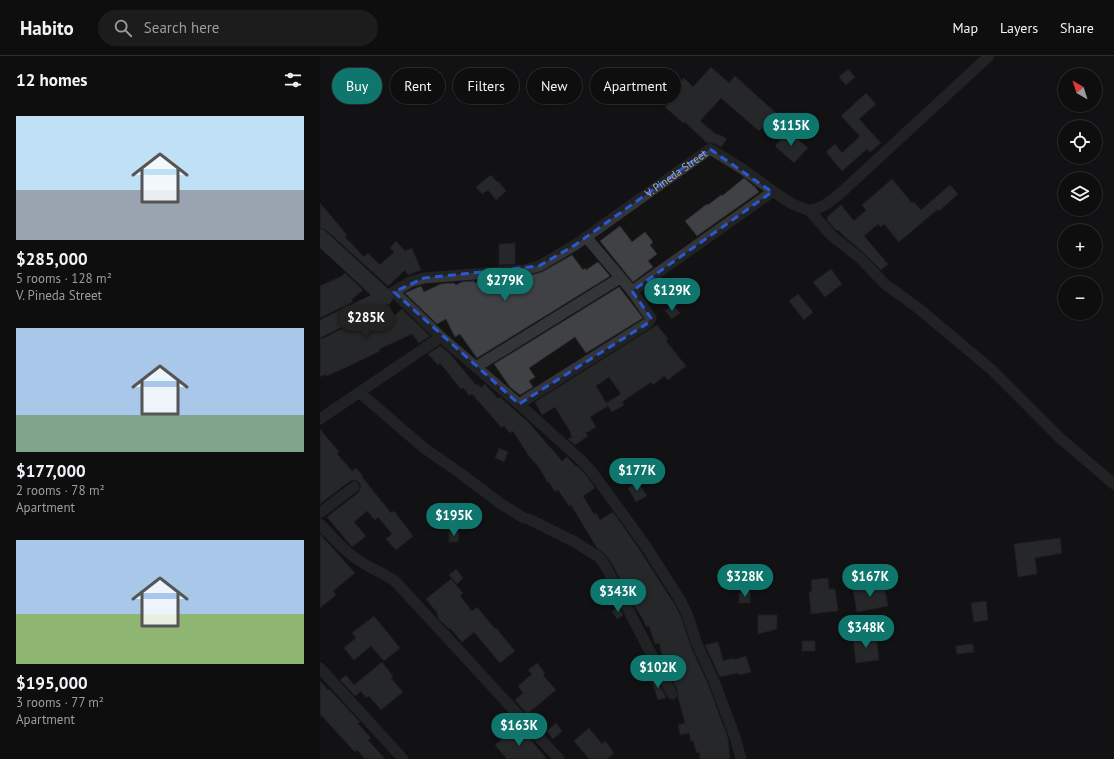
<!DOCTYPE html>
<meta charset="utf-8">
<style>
:root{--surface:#0e0e0f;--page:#1c1c1d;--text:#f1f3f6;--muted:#9b9c9e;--line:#2e2e2f;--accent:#0f766e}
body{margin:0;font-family:"PT Sans",sans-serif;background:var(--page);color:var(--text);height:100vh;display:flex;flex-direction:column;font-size:15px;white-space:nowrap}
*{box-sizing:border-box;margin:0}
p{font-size:13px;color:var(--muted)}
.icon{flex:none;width:22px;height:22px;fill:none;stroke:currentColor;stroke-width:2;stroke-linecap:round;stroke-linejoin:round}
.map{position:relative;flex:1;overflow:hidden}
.sheet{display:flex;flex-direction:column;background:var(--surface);width:320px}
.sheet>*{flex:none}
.guide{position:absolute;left:12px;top:12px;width:380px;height:36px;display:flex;gap:8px}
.needle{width:26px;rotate:321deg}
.buttons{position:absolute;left:738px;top:12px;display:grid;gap:8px}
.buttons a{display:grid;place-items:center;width:44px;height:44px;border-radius:50%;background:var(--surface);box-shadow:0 1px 3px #0004,0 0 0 1px var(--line);font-size:20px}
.price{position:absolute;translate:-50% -34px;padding:0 9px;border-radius:14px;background:var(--accent);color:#fff;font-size:13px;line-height:26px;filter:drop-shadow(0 1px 2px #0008)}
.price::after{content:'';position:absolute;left:50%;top:24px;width:12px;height:9px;margin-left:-6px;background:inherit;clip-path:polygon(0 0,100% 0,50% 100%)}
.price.selected{background:#222;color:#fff}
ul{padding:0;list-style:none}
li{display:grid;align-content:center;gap:8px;height:212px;padding:0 16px}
li span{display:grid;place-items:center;height:124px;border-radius:0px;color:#555}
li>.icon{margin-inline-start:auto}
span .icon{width:72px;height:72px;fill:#fffc;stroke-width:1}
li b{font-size:17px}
h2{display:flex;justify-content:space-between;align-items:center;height:48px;padding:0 16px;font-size:17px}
.tag{padding:0 14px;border-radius:18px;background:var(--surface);box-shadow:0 1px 3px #0004,0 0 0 1px var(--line);font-size:14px;line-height:36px}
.tag.selected{background:var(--accent);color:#fff}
header{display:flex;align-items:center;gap:24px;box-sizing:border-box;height:56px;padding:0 20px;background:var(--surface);border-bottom:1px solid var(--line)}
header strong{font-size:19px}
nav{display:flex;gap:22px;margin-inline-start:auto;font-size:14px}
.search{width:280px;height:36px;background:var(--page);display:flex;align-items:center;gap:10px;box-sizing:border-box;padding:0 14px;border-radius:22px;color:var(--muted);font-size:15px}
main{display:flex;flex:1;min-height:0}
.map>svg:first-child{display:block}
</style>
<header>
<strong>Habito</strong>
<div class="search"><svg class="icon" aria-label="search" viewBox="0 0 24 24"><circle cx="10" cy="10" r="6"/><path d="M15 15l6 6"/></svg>Search here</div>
<nav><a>Map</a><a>Layers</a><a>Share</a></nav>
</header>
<main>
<section class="sheet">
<h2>12 homes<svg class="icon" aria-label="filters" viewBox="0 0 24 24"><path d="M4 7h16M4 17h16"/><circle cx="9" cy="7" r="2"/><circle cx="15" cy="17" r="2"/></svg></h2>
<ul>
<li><span style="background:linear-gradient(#bfe0f5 60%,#9aa5b1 0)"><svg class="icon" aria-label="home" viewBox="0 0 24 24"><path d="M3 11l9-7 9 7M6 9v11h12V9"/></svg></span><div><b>$285,000</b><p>5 rooms · 128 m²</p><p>V. Pineda Street</p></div></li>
<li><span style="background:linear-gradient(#a9c7e8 70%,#7fa58c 0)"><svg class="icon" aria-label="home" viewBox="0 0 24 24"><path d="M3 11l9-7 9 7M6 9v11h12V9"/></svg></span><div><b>$177,000</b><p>2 rooms · 78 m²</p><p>Apartment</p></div></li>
<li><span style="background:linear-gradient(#a9c7e8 60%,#8fb573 0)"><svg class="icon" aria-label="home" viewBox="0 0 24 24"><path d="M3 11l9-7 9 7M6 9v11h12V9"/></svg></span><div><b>$195,000</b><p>3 rooms · 77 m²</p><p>Apartment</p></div></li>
</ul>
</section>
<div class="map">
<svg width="794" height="703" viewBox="0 0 794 703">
<rect width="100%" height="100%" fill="#131314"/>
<g fill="#3f4144" stroke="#2d2d30">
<polygon points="391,11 409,27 415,20 456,57 439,75 401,42 380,65 397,79 398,78 407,83 401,91 393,87 387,87 365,66 363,67 345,51 351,45 346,40 356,29 357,30 364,22 373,31"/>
<polygon points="528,13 535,21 526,29 519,21"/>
<polygon points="546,37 556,48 539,63 561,87 550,96 547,93 522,115 506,96 515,88 522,97 540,80 521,60"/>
<polygon points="468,75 488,92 474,107 455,90"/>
<polygon points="171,119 177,126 178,125 186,135 176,144 168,134 162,138 156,131"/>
<polygon points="424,122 435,131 439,136 377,180 365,165 387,148 388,149 401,139 402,140"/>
<polygon points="572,123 592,147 594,146 601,154 630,129 638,138 619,155 618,153 579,186 564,168 561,171 558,168 544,180 568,208 561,214 545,198 525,181 518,174 517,175 516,174 507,164 508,162 507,161 521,149 534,165 546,154 542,149"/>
<polygon points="0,147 27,179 25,181 44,201 48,197 60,209 74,196 70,192 76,185 85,195 92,192 101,214 88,219 85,214 68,230 6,174 0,172"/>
<polygon points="300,170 312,186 325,176 333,186 330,189 337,198 328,205 333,211 313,226 280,185"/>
<polygon points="195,187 195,208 179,209 179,188"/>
<polygon points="252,199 263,214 265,212 266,214 278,206 290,220 157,302 140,278 135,281 126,263 117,268 85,237 101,230 104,236 121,228 134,227 136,229 142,226 154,225 155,227 159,225 199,221 200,224 204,221 222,216"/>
<polygon points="511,213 522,228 505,241 493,226"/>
<polygon points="25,217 43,234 31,244 33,246 0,262 0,230 22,220"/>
<polygon points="299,231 323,262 266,297 255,281 209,312 215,321 209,325 213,331 200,339 190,331 174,308"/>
<polygon points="478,238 493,256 484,264 469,245"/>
<polygon points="69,249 74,260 82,253 110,280 99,287 92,278 59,293 60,295 25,312 6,320 5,318 0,321 0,282 4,282"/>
<polygon points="353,249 360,257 352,263 345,255"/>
<polygon points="337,269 348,283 346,285 366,310 348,324 344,320 333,329 331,326 302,346 304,349 292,356 286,347 301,338 289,321 276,330 288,350 270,361 276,371 266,377 268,380 255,389 248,383 252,381 250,377 251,377 235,351 222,359 215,346"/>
<polygon points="120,290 129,297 156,329 158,328 161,332 165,328 178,343 180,341 209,367 242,405 247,401 252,406 255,410 257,410 267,420 275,432 263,440 274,458 276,457 280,464 293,456 319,493 351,543 352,545 353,545 362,563 371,591 388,628 408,682 410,703 380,703 379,696 377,697 373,685 371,685 369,677 360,679 358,669 365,667 358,641 358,635 347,614 344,602 343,602 339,587 335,588 329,570 326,571 323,563 315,551 291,506 284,497 277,492 251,449 249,450 238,434 235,436 229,426 228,427 218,410 209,400 193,375 190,377 184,370 182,372 152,338 150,340 143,332 141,333 120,307 118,309 108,298"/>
<polygon points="0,373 19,396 17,398 32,415 36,412 43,420 42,421 71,457 74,455 93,480 76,494 66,483 72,478 58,461 55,464 47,455 34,466 46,480 32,491 7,461 38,437 40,434 41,430 40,427 37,425 33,424 30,425 0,448"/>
<polygon points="179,392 188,396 184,406 175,402"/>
<polygon points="318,426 327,440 316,446 308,432"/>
<polygon points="129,476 139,477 138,486 129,486"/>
<polygon points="0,478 35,517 13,535 16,539 0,552"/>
<polygon points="740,482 742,497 715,502 717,518 698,521 694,488"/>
<polygon points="136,513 143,522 137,528 129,519"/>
<polygon points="508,522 509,533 515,533 518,555 491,558 489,536 492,535 491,524"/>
<polygon points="131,523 143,537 140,540 152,555 157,551 175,573 176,572 195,595 180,607 154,576 142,586 130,572 129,573 119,563 117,559 118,558 106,543"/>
<polygon points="564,529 568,550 537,556 533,535"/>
<polygon points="430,536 430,547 419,547 419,537"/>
<polygon points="666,545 668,564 654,566 651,547"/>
<polygon points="299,551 303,559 297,563 292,555"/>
<polygon points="438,559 457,559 457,573 438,578"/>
<polygon points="54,560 80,592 64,605 51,590 34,604 24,592 36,582 32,577"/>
<polygon points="556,579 559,604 536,607 533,582"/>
<rect x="482" y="585" width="13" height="10"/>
<polygon points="398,586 403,605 413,602 413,604 426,600 431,616 419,619 418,617 400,621 385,589"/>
<polygon points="653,588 654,596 637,598 636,590"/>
<polygon points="62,606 73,620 71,622 83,636 61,654 49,640 46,642 41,635 35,640 20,624 26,619 34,629"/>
<polygon points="217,607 225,617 223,619 236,634 207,658 195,644 203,637 198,630 212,618 208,614"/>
<polygon points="335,621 346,641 346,642 338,644 331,622"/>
<polygon points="0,625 8,634 9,633 40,666 38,668 51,682 48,684 65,703 45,703 37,694 35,696 0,658"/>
<polygon points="236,667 242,675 233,683 227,675"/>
<polygon points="198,670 209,682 227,703 187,703 175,689"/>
<polygon points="269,672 282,688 285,685 294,697 287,703 269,703 254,685"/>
</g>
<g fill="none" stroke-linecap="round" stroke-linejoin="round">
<g stroke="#343539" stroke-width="11">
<polyline points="489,154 511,179 541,203 565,228 598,252 672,314 741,383 794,428"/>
<polyline points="312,235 452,136"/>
<polyline points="74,236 121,281 199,348 261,404 272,416 299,453 325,489 359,542 368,560 377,588 394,625 415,681 421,703"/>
<path id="s1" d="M65,241l25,-15 14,-4 100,-8 15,-4 36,-21 135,-96c17,10 34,20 49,32 14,9 25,21 41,26 3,1 6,3 9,3 12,1 28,-14 36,-21l144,-133"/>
<polyline points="156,311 300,222"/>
<polyline points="39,336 104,392 140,417 181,448 204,462 211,464 255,486 269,495 279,501 285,509 352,638"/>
<polyline points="199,348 328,267 331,262 312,235 266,181"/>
<polyline points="0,363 121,281"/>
<polyline points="0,457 34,431"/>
<path d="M0,468c11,11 22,25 34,33 13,10 27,15 41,24l164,178"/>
<polyline points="0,612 83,703"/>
</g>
<polyline stroke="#424549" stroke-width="16" points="0,181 65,241 0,273"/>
</g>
<path d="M0 0H794V703H0ZM390,93l62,43 -140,99 19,27 -3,5 -129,81 -125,-112 30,-14 115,-12 36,-21z" fill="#131314" fill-opacity=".55" fill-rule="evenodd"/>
<path fill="none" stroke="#2a57d4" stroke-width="3" stroke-dasharray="8 5" stroke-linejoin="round" d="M390,93l62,43 -140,99 19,27 -3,5 -129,81 -125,-112 30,-14 115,-12 36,-21z"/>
<g text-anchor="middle" stroke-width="3" stroke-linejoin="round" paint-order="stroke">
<g font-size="11" fill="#a4abb5" stroke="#0e0e0f">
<text dy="4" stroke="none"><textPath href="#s1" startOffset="325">V. Pineda Street</textPath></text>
</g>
</g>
</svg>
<div class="buttons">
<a><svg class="needle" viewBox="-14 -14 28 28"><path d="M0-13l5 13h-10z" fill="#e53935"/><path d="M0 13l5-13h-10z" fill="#9b9c9e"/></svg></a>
<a><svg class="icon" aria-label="locate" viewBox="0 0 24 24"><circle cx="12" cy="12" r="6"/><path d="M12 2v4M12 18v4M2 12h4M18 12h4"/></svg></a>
<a><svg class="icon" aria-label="layers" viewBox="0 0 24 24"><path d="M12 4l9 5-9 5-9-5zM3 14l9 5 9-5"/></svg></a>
<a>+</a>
<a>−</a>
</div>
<b class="price" style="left:471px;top:91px">$115K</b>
<b class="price" style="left:185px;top:246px">$279K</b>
<b class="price" style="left:352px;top:256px">$129K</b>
<b class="price selected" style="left:46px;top:283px">$285K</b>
<b class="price" style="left:317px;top:436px">$177K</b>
<b class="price" style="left:134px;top:481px">$195K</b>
<b class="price" style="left:425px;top:542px">$328K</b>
<b class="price" style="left:550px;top:542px">$167K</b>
<b class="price" style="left:298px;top:557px">$343K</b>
<b class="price" style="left:546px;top:593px">$348K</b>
<b class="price" style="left:338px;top:633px">$102K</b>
<b class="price" style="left:199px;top:691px">$163K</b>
<div class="guide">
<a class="tag selected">Buy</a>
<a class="tag">Rent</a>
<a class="tag">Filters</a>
<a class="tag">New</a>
<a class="tag">Apartment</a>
</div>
</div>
</main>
